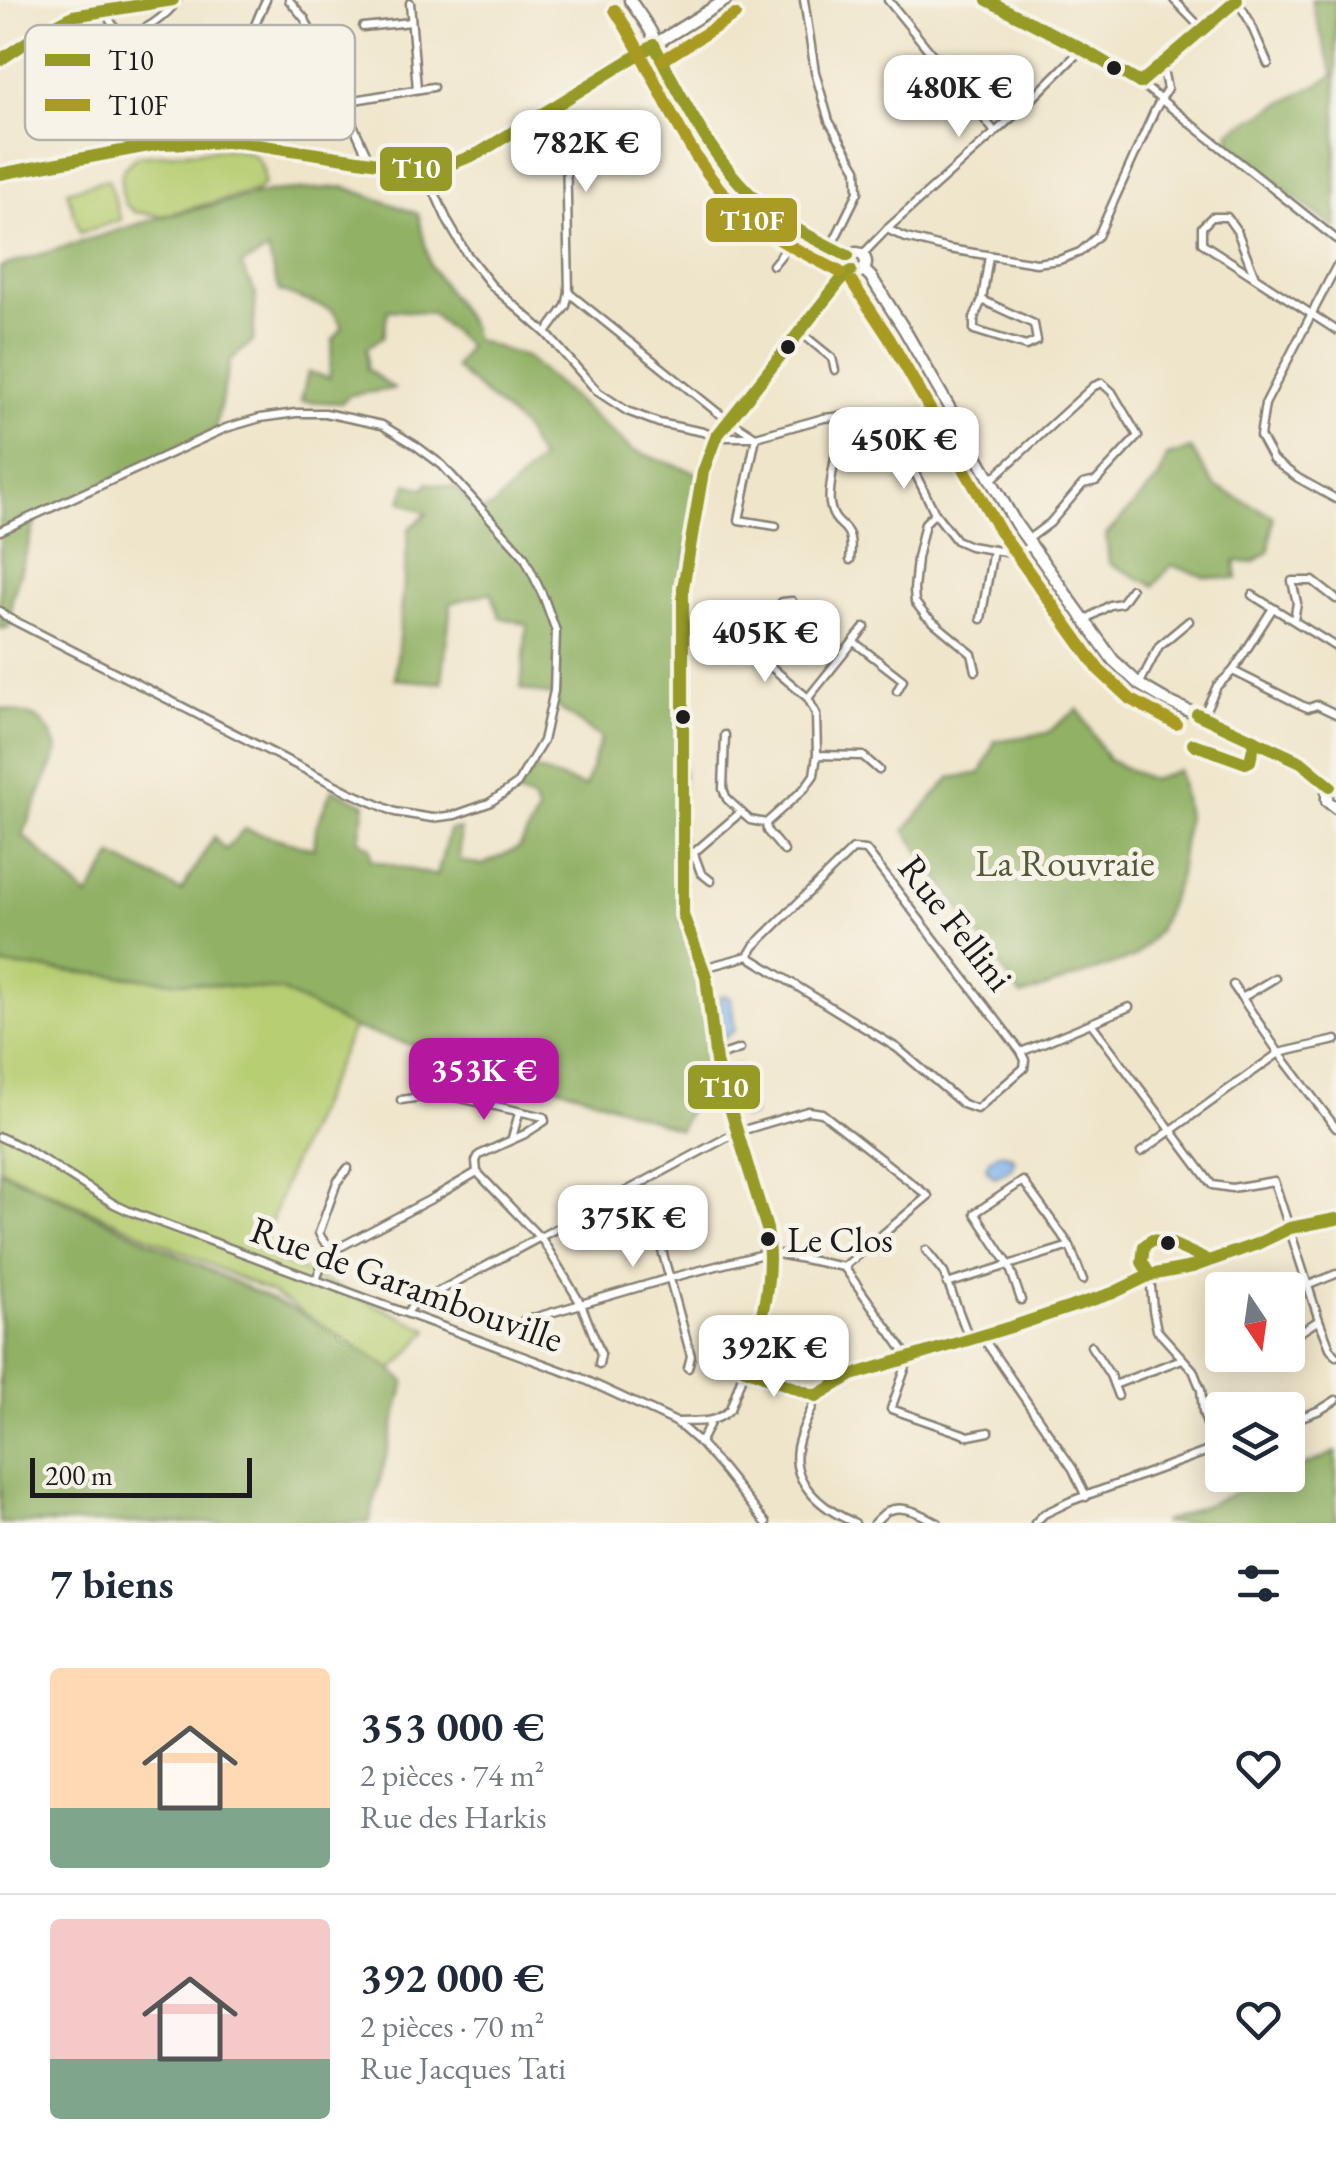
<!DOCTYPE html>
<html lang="fr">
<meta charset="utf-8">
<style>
:root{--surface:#fff;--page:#f2f2f3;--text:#1f2937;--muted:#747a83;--line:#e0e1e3;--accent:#b5179e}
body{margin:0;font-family:"EB Garamond",serif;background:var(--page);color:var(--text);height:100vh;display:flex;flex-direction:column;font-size:38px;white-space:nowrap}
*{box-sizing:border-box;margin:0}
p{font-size:32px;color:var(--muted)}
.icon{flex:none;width:55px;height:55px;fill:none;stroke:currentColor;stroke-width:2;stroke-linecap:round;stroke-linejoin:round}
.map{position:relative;height:1523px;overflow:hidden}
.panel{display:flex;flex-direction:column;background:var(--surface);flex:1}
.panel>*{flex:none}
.needle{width:65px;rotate:167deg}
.fabs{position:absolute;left:1205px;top:1272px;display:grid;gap:20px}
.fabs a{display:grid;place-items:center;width:100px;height:100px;border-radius:10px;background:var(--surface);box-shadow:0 5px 25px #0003;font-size:50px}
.scale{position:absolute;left:30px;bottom:25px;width:222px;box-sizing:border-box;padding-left:10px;border:5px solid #1c1c1c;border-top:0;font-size:28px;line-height:35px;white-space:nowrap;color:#1c1c1c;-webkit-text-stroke:8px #f7f3e8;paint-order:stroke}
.price{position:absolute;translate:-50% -85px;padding:0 22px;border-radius:20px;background:#fff;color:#222;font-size:32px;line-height:65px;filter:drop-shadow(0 2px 5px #0008)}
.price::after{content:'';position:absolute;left:50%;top:60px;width:30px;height:22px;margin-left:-15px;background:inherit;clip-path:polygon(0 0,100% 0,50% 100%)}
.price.selected{background:var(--accent);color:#fff}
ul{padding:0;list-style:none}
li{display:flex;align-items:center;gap:30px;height:250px;padding:0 50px}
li+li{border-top:2px solid var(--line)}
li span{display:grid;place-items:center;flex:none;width:280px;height:200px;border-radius:10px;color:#555}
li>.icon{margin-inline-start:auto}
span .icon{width:120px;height:120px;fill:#fffc;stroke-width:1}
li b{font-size:42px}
h2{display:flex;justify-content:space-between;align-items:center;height:120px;padding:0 50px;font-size:42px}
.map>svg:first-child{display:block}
</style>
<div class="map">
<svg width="1336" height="1523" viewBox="0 0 1336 1523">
<rect width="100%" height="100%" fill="#f7f3e8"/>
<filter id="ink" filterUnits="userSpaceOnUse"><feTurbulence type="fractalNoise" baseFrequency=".01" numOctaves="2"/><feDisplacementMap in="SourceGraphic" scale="20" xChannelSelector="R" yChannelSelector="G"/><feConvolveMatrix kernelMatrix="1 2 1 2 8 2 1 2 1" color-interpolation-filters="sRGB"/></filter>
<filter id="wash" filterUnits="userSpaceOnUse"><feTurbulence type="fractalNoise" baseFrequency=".0048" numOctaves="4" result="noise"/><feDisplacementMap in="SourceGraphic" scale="40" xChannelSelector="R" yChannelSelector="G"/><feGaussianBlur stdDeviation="2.25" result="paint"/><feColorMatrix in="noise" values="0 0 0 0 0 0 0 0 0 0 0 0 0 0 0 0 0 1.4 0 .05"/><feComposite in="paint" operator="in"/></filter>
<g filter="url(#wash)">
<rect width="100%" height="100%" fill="#efe5ca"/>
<g fill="#b7ce73" stroke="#6a7548" stroke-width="2.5">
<path d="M225,149c24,0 41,7 39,35l-7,7 -95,25 -27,-4 -10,-8 -4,-16 1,-15 2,-5 13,-12z"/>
<polygon points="108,179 121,220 80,233 67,191"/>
<polygon points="0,965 282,991 353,1028 289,1171 261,1251 429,1330 393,1370 272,1293 0,1169"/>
</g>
<g fill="#91b165" stroke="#566640" stroke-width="2.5">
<polygon points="1311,0 1336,0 1336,229 1230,147 1230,131 1333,76"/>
<path d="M345,187l73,27 12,51 41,61 4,14 51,17 106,93 68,24 -19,117 2,164 -3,165 22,56 7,85 -29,69 -91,-34 -236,-68 -71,-37 -282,-26v-257c35,9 45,6 58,43l-35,84 65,62 25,-41 68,35 33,-54 11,13 19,-21 70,20 2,-22 16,-38 33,15 -6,36 11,7 1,13 66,16 12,-46 11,-1v32l22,4 37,-17 19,-35 -5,-13 -19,-7 19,-24 52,18 16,-49 -43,-30 -4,-12 -33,-7 6,-64 -27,-8 -9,-25 -40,11 -9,80 -47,-4 14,-150 18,-15 -26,-13 6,-17 18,5 3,-6 29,5 19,25 17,-6 47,-47 -18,-33 -67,-59 13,-22 -37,-33 -43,-3 -5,27 -16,11v21l27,20 -44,6 -9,8 -40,-2 7,-29 21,6 4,-38 10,-13 -11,-17 -53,-19 -11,-40 -27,14 15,29 -3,47 -23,20 -15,69 -178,87 -25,82 -3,28 -9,2v-362l158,-49 110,-26z"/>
<polygon points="1191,449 1215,486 1273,516 1269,552 1252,563 1235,561 1237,579 1206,577 1171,565 1154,586 1109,563 1106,535 1159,478 1167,456"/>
<polygon points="1078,709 1108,760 1152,780 1179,770 1187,816 1178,881 1158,931 1135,957 1021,996 905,830 950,778 981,773 995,741 1047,733"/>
<polygon points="0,1170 310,1318 393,1370 405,1382 369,1523 0,1523"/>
<polygon points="1336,1452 1336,1523 1161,1523 1279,1475 1288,1475 1288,1472"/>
</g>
<g fill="#7fb2ec" stroke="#4e6784" stroke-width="2.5">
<polygon points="725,995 731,999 735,1030 723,1039 719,1002 720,996"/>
<polygon points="736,1066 739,1067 751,1110 752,1115 746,1118 742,1118 729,1070"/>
<path d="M999,1153c27,3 14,19 -5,24l-8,-8 3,-9z"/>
</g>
</g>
<g filter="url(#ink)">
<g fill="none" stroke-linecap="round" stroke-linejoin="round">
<defs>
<g id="street">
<polyline points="289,0 305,19 370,162"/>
<polyline points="804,0 815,72 829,121 857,169 858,192 831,247"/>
<polyline points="888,0 995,132"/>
<polyline points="987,0 1082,49 1140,83 1336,239"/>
<polyline points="1174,0 1202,29"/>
<polyline points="1237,0 1249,20 1268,64"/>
<polyline points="410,3 417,89"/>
<path d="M104,10l13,22 5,4c21,-2 44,-20 56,-36"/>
<polyline points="363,27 411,22"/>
<polyline points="0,60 39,34 73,16 173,0"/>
<polyline points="1140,83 1237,0"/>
<polyline points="342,102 433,87"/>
<path d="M165,142c26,-14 52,-43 68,-69 14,-22 21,-49 33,-73"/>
<polyline points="425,171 448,222 466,253 492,286 546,333 598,392 627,411 659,423 703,432 716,437 756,437 824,418 843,416 856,419 868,424 893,443 916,475 935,513 956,540 970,546 1011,553 1031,547"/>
<polyline points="887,229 906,238 949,249 1036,263 1059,260 1080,252 1098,236 1155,110 1167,89 1162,64"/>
<polyline points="729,233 754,201"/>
<polyline points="862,255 887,229 1029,102 1082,49"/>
<polyline points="773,265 800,232"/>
<polyline points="1336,267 1265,404 1260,436 1273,460 1298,478 1336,499"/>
<polyline points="1255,277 1237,231 1227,217 1212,217 1202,227 1202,243 1336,330"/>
<polyline points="569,293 717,412 754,436"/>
<polyline points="982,300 974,318 974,330 1026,346 1037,341 1034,324 982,300 989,256"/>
<polyline points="800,332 832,358 835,370"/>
<polyline points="546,333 566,306 569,293 565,101"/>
<path d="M843,416c-3,19 -16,73 -13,88 5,30 25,13 20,56"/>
<polyline points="756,437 739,520 776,526"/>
<polyline points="992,479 1094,386 1102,383 1112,392 1138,436 1096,481 1083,484 1050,523 1027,540"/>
<polyline points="935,513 925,523 917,558 914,590 915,602 925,615 972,654 976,671"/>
<polyline points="0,531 226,428 260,418 296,413 325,413 382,425 415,445 442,465 524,556 544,598 556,631 554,691 543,741 517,784 489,803 455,815 432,818 395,812 349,792 5,616 0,611"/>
<polyline points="1252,595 1336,647"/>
<polyline points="981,619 993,550"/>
<polyline points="1085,620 1110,605 1121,603 1131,589"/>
<polyline points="1294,620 1297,603 1292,581 1313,581 1336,599"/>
<polyline points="854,642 903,680 897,691"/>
<polyline points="683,645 745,645 782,602 792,601"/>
<polyline points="745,645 808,698 816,714 817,755 863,756 879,770"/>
<polyline points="1233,671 1301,705 1308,708 1317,705 1336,714"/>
<polyline points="1140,683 1159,646 1189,621"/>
<polyline points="808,698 865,627"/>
<polyline points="1203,716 1217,686 1233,671 1273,608"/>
<polyline points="725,735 723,789 727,799 741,812"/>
<polyline points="766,823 767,831 784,851"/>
<polyline points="694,854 701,873 711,881"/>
<polyline points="683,862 741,812 750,820 766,823 804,789 814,775 817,755"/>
<polyline points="703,968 748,956 754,946 853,849 866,850 1021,1052 1025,1060 1024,1068 977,1109 963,1104 897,1048 748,956"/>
<polyline points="1275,978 1242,998 1279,1053 1336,1128"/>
<polyline points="1233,985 1242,998"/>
<polyline points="1091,1023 1129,1007"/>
<polyline points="1021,1052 1091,1023 1212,1185 1232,1188 1274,1181 1319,1320 1330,1348 1336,1356"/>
<polyline points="716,1057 740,1049"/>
<polyline points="401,1100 442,1094 544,1117 545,1121 525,1134 479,1155 476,1161 477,1172"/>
<polyline points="0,1137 26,1149 114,1204 129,1211 579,1377 676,1422 700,1443 721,1467 766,1523"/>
<polyline points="512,1138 519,1113"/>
<polyline points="1141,1152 1279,1053 1336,1040"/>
<path d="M348,1168l-11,14 -18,51c5,12 10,13 23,13l91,-48 44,-26"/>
<polyline points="477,1172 543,1241 581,1304 601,1354 599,1364"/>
<polyline points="660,1243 691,1356 688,1368"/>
<polyline points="926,1250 944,1273 969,1338"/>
<polyline points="1208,1260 1172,1244 1152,1240 1144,1246 1142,1262 1150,1275 1153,1310 1157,1330 1193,1370 1201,1390 1203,1412 1215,1449"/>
<polyline points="316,1280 329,1246"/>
<polyline points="947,1284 1070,1246"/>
<polyline points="1309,1285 1336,1274"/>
<polyline points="1021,1300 1009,1265 975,1213 1023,1181 1070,1246 1083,1280"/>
<polyline points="407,1313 413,1305 737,1132 808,1111 822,1113 928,1196 844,1267"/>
<polyline points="517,1328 523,1321 670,1278 763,1254 778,1254 844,1267 909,1358 891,1409 969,1436 989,1432"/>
<polyline points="981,1335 1073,1469 1086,1497"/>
<polyline points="1288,1340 1319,1320"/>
<polyline points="1091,1346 1110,1375 1118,1396"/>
<polyline points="1240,1362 1249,1355"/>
<polyline points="745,1369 816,1396"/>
<polyline points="1114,1385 1182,1359"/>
<polyline points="816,1396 830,1386 852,1375 1014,1326 1113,1293 1150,1275 1192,1267 1257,1244 1290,1228 1336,1219"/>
<path d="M816,1396c-4,16 -13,29 -17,44 -13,41 23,69 56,83"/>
<path d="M676,1422c20,-1 40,3 54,-13l24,-66 17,-79 -4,-35 -51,-167 -10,-86 -23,-61v-327l20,-116 13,-35 128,-161 7,-5"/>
<polyline points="1288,1422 1320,1410 1336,1400"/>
<polyline points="700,1443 711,1421"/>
<path d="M874,1523c1,-1 12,-12 13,-12 17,-8 37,5 51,12"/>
<polyline points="1035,1523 1044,1514 1071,1501 1222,1446"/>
</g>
<g id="secondary">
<path d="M630,0c7,11 15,21 21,32 5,9 7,19 12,28 23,47 54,105 93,141 27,24 61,39 92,55"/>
<polyline points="0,174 159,144 238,142 425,170 449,165 479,153 726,0"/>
<circle cx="856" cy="263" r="10"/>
<polyline points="864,270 871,277 904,329 1016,524 1113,660 1140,685 1169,702 1301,762 1330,786"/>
<polyline points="1330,786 1327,793 1327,801 1336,808"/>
</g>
</defs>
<use href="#street" stroke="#868073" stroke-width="11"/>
<use href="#secondary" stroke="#868073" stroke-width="15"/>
<use href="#street" stroke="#fff" stroke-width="6"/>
<use href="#secondary" stroke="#fff" stroke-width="10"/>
<defs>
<g id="bus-1">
<polyline points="987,0 1082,49 1140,83"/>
<path d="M654,45c31,58 61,123 114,165 24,19 53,32 80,46"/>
<polyline points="0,60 39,34 73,16 173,0"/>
<polyline points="1140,83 1237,0"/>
<polyline points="0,174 159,144 238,142 425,170 449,165 479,153 654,45"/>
<polyline points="1197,714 1301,762 1330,786"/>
<polyline points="1193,744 1246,763 1250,761 1255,740"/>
<polyline points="1150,1275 1142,1262 1144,1246 1152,1240 1172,1244 1209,1261"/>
<path d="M745,1369c17,-46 29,-91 22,-140l-51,-167 -10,-86 -23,-61v-327l20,-116 13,-35 128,-161 7,-5"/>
<polyline points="745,1369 816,1396"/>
<polyline points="816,1396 852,1375 1014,1326 1113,1293 1150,1275 1192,1267 1257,1244 1290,1228 1336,1219"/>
</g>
<g id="bus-2">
<path d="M615,10c45,68 68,151 132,207 28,23 61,38 93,55"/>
<polyline points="663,60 735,15"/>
<polyline points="852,282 889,338 1001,533 1099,670 1130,699 1176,724"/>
</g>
</defs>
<use href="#bus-1" stroke="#f7f3e8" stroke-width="20"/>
<use href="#bus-2" stroke="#f7f3e8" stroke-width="20"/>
<use href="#bus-1" stroke="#969a27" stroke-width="12"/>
<use href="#bus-2" stroke="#a99b23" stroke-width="12"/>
</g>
</g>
<g fill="#1c1c1c" stroke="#f7f3e8" stroke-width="4">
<circle cx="1114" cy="68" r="9"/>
<circle cx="788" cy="347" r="9"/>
<circle cx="683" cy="717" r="9"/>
<circle cx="768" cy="1239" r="9"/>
<circle cx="1168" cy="1243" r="9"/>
</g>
<g text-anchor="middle" stroke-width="10" stroke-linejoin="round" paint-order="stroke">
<g font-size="36" fill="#1c1c1c" stroke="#f7f3e8" text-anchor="start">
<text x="787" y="1252">Le Clos</text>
</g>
<g font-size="38" fill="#525a3a" stroke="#f7f3e8">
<text x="1065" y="876">La Rouvraie</text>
</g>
<g font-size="38" fill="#1c1c1c" stroke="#f7f3e8">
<text transform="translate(956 923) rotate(52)" y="13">Rue Fellini</text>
<text transform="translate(407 1284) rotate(20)" y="13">Rue de Garambouville</text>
</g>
</g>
<rect x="25" y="25" width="330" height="115" rx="15" fill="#f7f3e8" stroke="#b5b2ab" stroke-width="2.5"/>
<rect x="45" y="54" width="45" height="12" fill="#969a27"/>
<rect x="45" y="99" width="45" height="12" fill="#a99b23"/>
<g font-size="28" fill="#1c1c1c">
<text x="108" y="70">T10</text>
<text x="108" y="115">T10F</text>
</g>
<g stroke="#f7f3e8" stroke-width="4">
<rect x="378" y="145" width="76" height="48" rx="10" fill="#969a27"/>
<rect x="704" y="196" width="95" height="48" rx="10" fill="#a99b23"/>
<rect x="686" y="1063" width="76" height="48" rx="10" fill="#969a27"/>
</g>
<g font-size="28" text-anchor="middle" font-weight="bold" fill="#fff">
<text x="416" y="178">T10</text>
<text x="752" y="230">T10F</text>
<text x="724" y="1097">T10</text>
</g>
</svg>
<div class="fabs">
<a><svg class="needle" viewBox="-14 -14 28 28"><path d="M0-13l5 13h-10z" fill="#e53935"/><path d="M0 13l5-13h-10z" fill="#747a83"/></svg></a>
<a><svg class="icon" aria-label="layers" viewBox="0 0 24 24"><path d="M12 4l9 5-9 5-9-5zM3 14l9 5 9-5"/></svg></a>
</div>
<div class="scale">200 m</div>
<b class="price" style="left:959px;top:140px">480K €</b>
<b class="price" style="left:586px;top:195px">782K €</b>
<b class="price" style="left:904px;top:492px">450K €</b>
<b class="price" style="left:765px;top:685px">405K €</b>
<b class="price selected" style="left:484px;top:1123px">353K €</b>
<b class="price" style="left:633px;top:1270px">375K €</b>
<b class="price" style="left:774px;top:1400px">392K €</b>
</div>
<section class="panel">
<h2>7 biens<svg class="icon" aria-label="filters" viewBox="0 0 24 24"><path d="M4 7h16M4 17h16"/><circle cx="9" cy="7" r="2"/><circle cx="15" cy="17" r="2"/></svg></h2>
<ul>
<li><span style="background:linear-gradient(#ffd9b3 70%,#7fa58c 0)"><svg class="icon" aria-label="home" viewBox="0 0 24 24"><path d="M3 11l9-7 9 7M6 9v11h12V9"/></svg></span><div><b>353 000 €</b><p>2 pièces · 74 m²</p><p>Rue des Harkis</p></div><svg class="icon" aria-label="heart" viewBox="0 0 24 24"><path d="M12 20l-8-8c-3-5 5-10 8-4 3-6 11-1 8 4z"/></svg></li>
<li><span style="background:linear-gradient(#f6c9c9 70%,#7fa58c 0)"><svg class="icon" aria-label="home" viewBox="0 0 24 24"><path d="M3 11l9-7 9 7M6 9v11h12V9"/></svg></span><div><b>392 000 €</b><p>2 pièces · 70 m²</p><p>Rue Jacques Tati</p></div><svg class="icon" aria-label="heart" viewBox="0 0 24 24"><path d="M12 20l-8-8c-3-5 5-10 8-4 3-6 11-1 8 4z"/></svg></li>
</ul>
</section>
